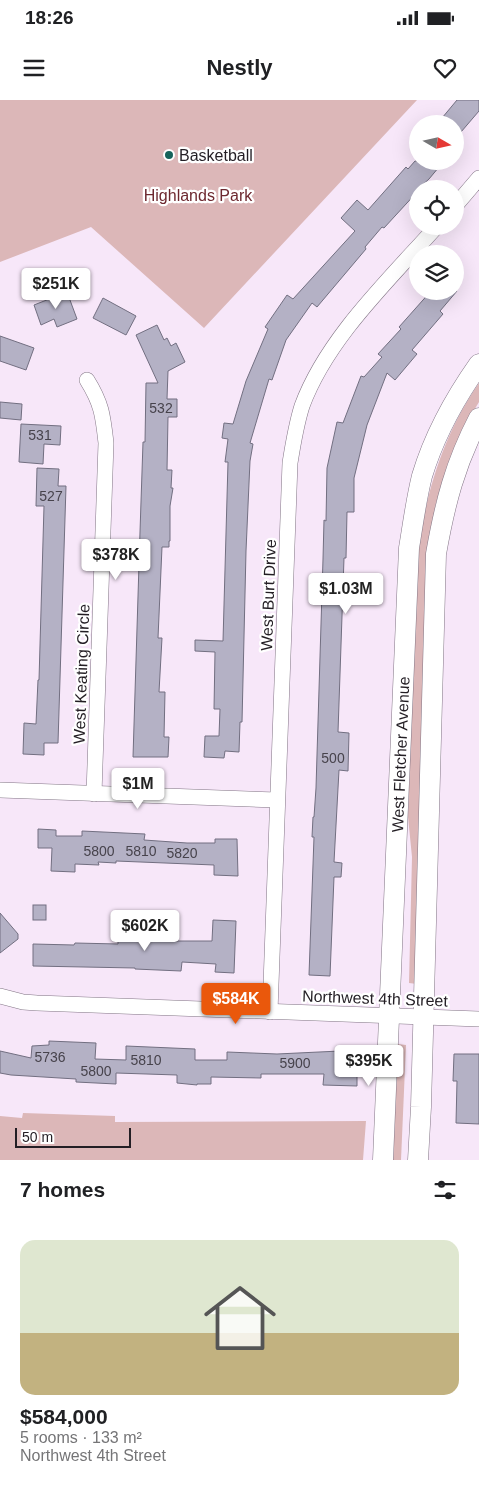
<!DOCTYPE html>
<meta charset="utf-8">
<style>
:root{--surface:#fff;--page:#f6f6f6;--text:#202124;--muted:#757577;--line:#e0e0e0;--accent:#ea580c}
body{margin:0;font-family:Arial,sans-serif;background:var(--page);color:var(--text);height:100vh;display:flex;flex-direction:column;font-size:19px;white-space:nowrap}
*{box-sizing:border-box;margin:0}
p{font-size:16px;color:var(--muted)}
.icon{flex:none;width:28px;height:28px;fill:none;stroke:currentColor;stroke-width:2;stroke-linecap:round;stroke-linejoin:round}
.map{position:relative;height:1060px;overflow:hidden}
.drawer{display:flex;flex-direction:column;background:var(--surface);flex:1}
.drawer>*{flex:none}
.needle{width:32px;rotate:99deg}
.buttons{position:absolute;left:409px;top:15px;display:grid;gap:10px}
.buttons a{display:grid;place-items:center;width:55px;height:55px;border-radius:50%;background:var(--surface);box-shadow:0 5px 20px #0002;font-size:25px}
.scale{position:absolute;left:15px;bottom:12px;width:116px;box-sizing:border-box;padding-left:5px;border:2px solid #231e24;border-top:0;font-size:14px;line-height:18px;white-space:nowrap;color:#231e24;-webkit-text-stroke:4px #fff;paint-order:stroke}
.price{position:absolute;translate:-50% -42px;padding:0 11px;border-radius:5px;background:#fff;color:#222;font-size:16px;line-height:32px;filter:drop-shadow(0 1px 2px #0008)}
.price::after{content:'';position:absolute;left:50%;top:30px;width:15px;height:11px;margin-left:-8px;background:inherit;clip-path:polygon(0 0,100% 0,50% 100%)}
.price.active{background:var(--accent);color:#fff}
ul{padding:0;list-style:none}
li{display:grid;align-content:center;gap:10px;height:265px;padding:0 20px}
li+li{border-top:1px solid var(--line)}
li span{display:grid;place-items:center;height:155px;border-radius:15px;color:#555}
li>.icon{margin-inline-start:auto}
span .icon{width:90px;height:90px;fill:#fffc;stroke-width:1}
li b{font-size:21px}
h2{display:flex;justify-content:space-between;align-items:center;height:60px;padding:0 20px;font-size:21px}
.status{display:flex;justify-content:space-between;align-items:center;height:35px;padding:0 25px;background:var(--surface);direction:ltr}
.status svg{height:14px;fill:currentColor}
header{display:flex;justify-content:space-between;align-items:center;height:65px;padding:0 20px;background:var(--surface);font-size:22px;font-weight:700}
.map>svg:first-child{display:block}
</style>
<div class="status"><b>18:26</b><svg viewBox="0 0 49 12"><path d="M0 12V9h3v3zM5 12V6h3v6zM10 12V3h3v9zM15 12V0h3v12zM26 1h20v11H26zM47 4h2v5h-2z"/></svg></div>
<header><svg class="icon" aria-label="menu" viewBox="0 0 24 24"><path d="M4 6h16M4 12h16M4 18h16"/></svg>Nestly<svg class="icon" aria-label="heart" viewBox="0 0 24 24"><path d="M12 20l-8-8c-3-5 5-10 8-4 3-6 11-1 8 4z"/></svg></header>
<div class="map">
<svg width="479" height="1060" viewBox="0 0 479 1060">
<rect width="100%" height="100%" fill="#f7e7f9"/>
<g fill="#dcb7b8">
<polygon points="0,0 417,0 204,228 91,127 0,162"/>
<path d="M479,283v19l-14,23 -15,35 -14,43 -5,32 -14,449 -8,-1 3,-126 -4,-40 9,-255c7,-64 25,-126 62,-179z"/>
<polygon points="398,944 406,945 401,1060 393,1060"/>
<polygon points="23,1013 115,1016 115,1022 366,1021 363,1060 0,1060 0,1016 22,1018"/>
</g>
<g fill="#b4b1c5" stroke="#726f81">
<polygon points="457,0 479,0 479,11 455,39 455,24 437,24"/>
<polygon points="415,61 444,61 429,79 418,89 418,91 384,128 382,127 365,147 366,149 317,207 312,203 286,240 272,280 269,279 250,343 253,344 250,361 246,451 242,622 240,622 239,652 225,651 224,658 204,657 205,636 219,636 220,609 214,609 215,552 195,551 195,540 223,541 228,362 225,362 228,339 222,338 224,323 233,324 246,281 268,229 265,227 287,195 293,199 355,131 341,118 357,100 368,110 406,67 408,69"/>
<polygon points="431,191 457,191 440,211 443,214 412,250 417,254 395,280 387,273 367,325 354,378 354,412 347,412 346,458 344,458 338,632 349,633 348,671 339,670 334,762 342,763 341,777 334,777 330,876 309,875 314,737 312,737 313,717 314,717 316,688 323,459 324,420 326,421 327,368 337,322 343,323 361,276 364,277 382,257 378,254 401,229 399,227"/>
<polygon points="67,192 77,219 57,227 54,219 41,225 34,205"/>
<polygon points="103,198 136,216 126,235 93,218"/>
<polygon points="157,225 164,240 167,238 171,246 176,243 185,262 168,271 167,299 177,299 177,317 168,317 167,370 172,370 171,388 173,388 170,406 170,441 169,441 169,447 162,447 158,538 162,538 159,592 165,592 164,637 169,637 168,657 133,657 140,432 143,342 145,342 146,283 158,283 136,235"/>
<polygon points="0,236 34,248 26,270 0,261"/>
<polygon points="0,302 22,304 21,320 0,318"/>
<polygon points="21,324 61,326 60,345 44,344 43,364 19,362"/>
<polygon points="37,368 59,369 58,386 66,386 58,643 44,643 44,655 23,654 24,623 36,624 38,580 39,580 44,406 36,406"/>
<polygon points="38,729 56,730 56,736 82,736 82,731 145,734 144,740 187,743 215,743 215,739 237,739 238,776 214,775 214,765 116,761 116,763 98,762 99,765 75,764 75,772 51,771 52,748 38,748"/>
<rect x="33" y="805" width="13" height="15"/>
<polygon points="0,813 18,834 18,839 0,853"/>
<polygon points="213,820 236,821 234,873 215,872 216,864 182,862 181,871 135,869 135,868 33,866 33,844 74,845 75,843 118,844 118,833 155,833 155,841 212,841"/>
<polygon points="49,941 96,943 95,959 126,960 126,946 195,949 195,960 227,960 227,952 277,954 340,951 340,961 357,961 357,986 323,985 324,974 261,974 261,978 211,977 211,984 197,984 197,985 177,983 177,975 116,973 116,984 76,982 76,979 11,975 0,973 0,951 31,958 32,946 49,945"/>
<polygon points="454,954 479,954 479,1024 456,1023 457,981 453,981"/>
</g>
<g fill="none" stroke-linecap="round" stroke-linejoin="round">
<defs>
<g id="minor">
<polyline points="455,106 479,78"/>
<path d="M87,280c15,24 16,36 19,63l-12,351"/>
<polyline points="0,690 277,700"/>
<polyline points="0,896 23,902 37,903 479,919"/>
<path d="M270,912l20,-549c3,-19 6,-38 12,-57 25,-68 87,-126 135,-180"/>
</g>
<g id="secondary">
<path id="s1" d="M383,1060l26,-612c4,-24 7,-48 13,-72 12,-40 33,-78 57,-112"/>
<path d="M418,1060l3,-53 15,-553c9,-51 19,-90 43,-136"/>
</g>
</defs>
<use href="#minor" stroke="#827585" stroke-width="16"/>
<use href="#secondary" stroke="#827585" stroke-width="21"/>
<use href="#minor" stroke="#fff" stroke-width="15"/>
<use href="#secondary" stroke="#fff" stroke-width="20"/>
</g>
<circle fill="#17635b" stroke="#fff" stroke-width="2" cx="169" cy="55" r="5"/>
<g text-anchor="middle" stroke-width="4.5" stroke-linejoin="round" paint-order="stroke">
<g font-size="14" fill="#47434c">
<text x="161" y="313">532</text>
<text x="40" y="340">531</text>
<text x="51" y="401">527</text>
<text x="333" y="663">500</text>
<text x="99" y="756">5800</text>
<text x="141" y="756">5810</text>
<text x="182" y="758">5820</text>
<text x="50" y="962">5736</text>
<text x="146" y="965">5810</text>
<text x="295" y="968">5900</text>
<text x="96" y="976">5800</text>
</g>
<g font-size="16" fill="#231e24" stroke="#fff" text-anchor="start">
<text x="179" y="61">Basketball</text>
</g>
<g font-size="16" fill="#6d282f" stroke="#fff">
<text x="198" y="101">Highlands Park</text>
</g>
<g font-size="16" fill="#231e24" stroke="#fff">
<text transform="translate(268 495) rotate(-88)" y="6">West Burt Drive</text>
<text transform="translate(81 574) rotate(-88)" y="6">West Keating Circle</text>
<text dy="6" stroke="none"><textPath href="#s1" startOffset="406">West Fletcher Avenue</textPath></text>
<text transform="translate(375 898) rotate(2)" y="6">Northwest 4th Street</text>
</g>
</g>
</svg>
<div class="buttons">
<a><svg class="needle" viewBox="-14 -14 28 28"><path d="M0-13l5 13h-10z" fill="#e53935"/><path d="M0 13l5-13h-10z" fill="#757577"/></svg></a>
<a><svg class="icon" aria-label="locate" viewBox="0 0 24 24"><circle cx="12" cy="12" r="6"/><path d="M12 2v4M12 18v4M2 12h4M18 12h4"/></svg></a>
<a><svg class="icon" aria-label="layers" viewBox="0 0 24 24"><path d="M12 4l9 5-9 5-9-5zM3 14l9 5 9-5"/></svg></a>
</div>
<div class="scale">50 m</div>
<b class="price" style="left:56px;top:210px">$251K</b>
<b class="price" style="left:116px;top:481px">$378K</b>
<b class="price" style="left:346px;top:515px">$1.03M</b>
<b class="price" style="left:138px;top:710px">$1M</b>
<b class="price" style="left:145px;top:852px">$602K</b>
<b class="price active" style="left:236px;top:925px">$584K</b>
<b class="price" style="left:369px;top:987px">$395K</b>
</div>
<section class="drawer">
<h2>7 homes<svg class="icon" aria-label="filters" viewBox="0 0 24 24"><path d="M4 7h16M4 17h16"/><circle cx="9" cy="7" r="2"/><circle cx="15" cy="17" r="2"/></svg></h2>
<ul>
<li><span style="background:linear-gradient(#dfe7d0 60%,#c2b280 0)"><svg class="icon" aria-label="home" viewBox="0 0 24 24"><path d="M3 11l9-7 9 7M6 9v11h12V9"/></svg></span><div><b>$584,000</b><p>5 rooms · 133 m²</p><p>Northwest 4th Street</p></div></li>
</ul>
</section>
